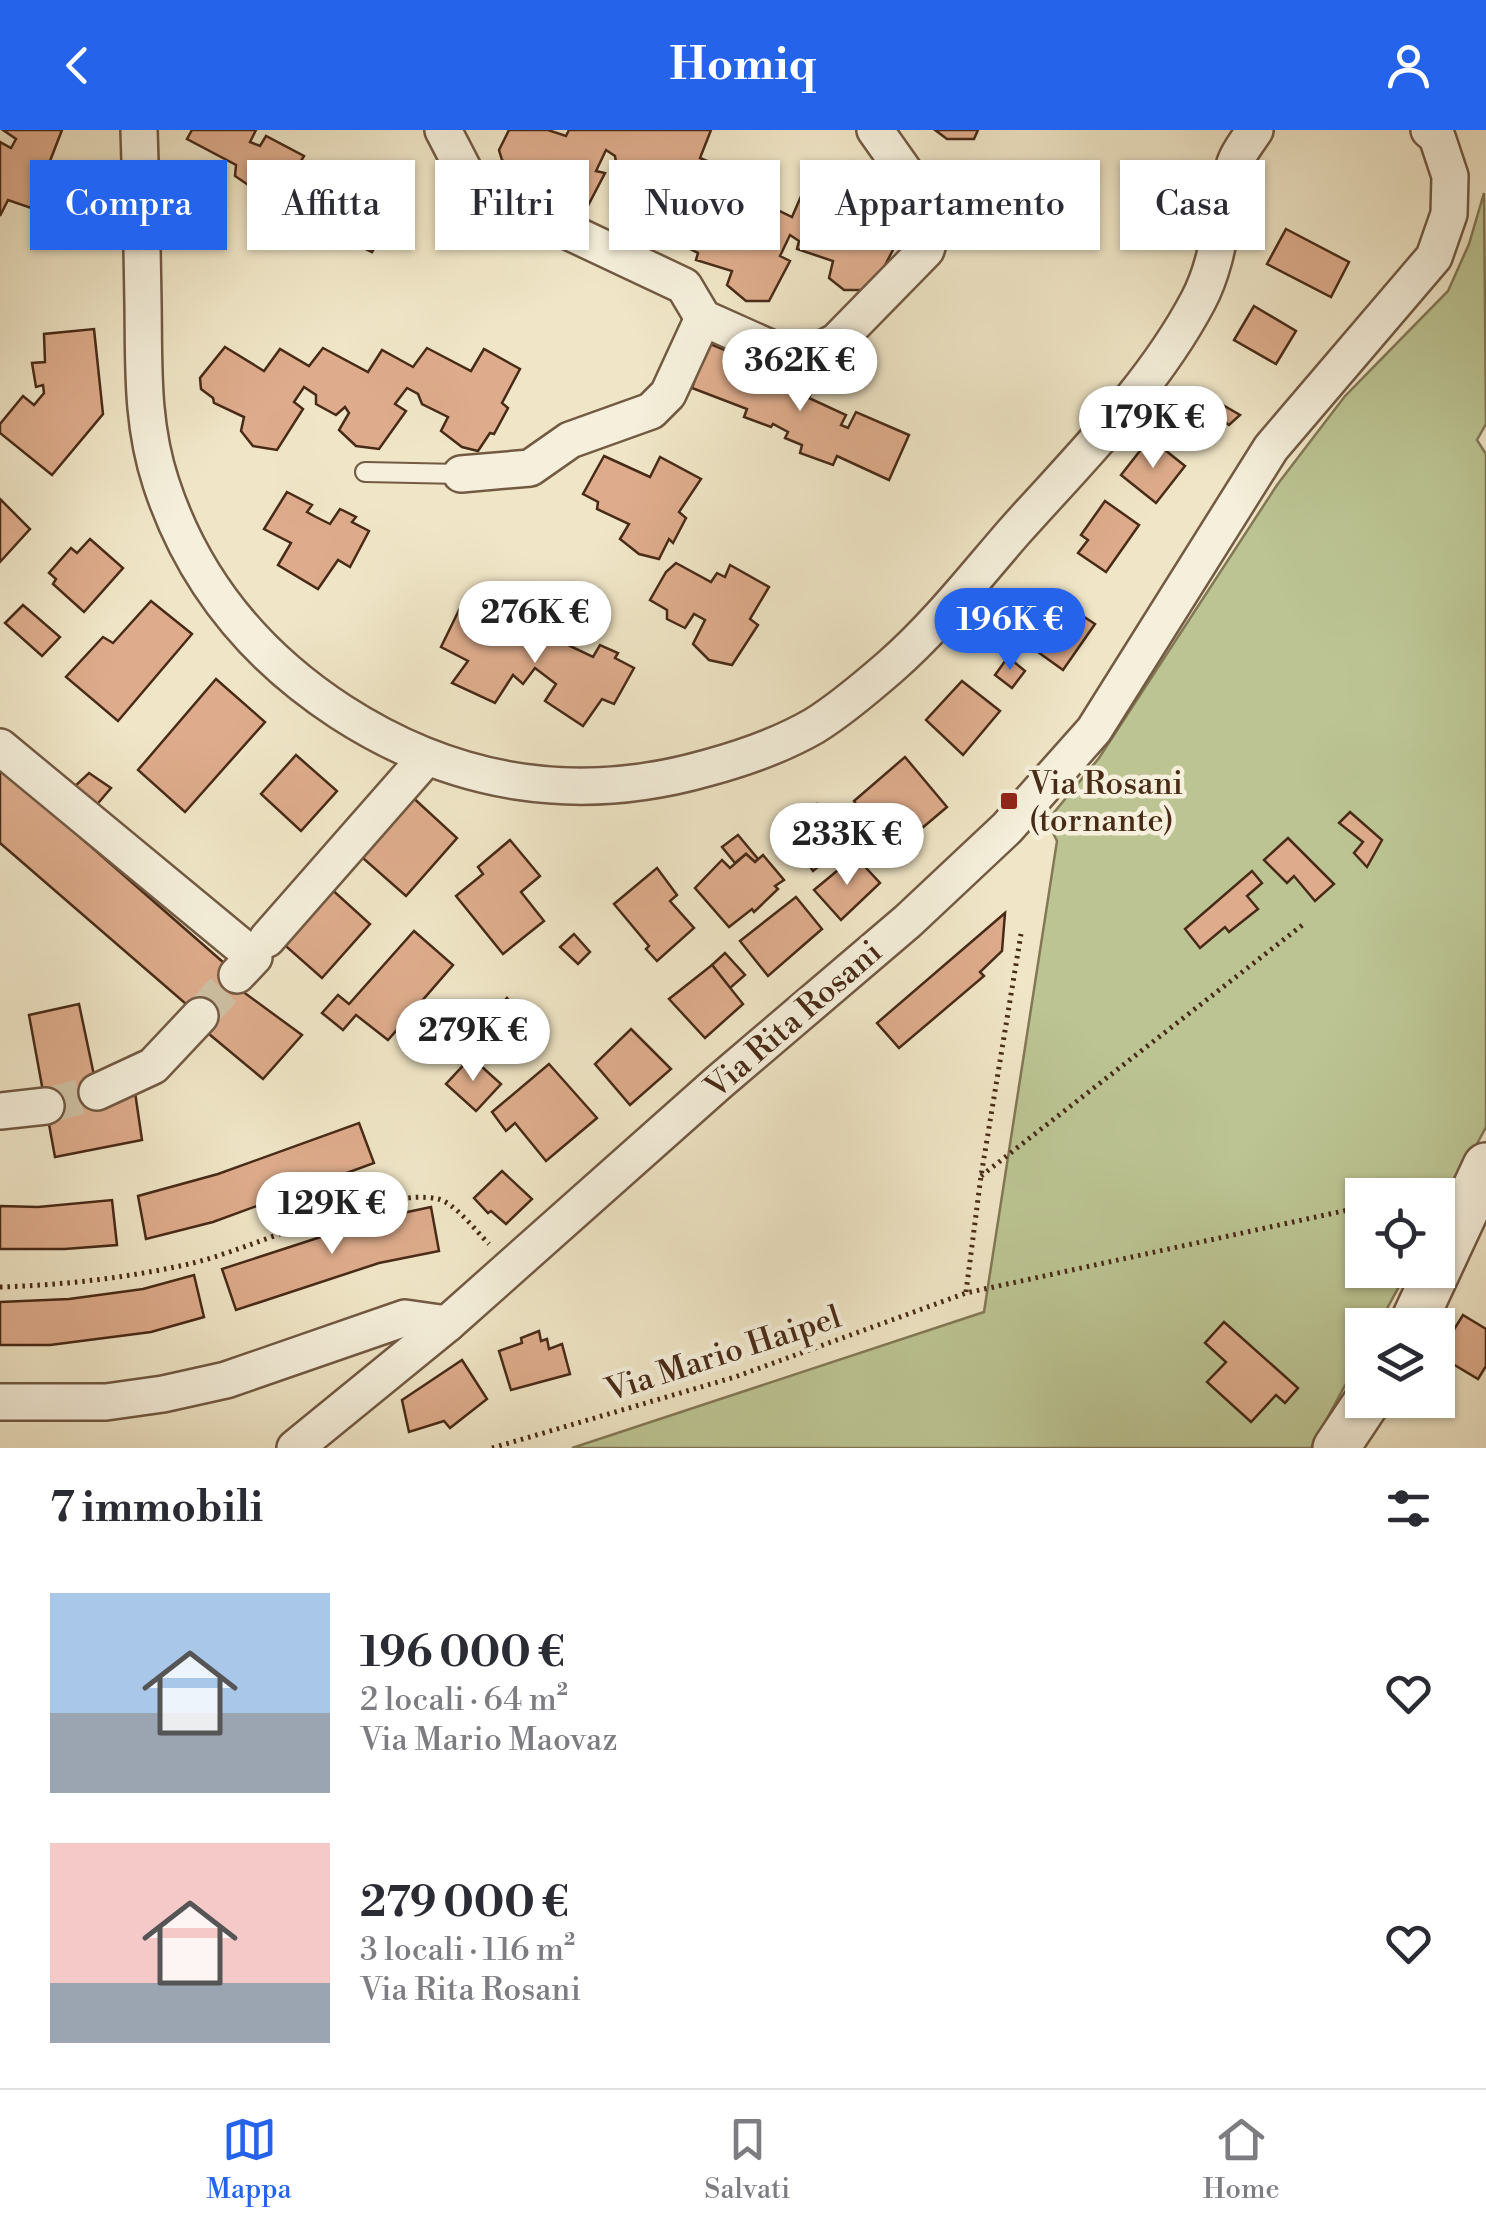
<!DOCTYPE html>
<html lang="it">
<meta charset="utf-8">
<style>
:root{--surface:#fff;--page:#f7f7f7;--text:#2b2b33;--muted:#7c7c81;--line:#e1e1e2;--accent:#2563eb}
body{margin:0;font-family:"Libre Bodoni",serif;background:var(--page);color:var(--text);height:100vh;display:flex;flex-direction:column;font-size:38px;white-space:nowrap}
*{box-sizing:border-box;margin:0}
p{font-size:32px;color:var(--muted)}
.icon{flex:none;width:55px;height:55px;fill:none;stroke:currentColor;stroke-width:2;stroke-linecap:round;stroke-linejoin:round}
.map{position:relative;height:1318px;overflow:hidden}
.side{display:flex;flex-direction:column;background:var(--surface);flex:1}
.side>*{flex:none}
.hud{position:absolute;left:30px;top:30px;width:1428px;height:90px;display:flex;gap:20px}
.fabs{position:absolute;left:1345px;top:1048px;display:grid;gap:20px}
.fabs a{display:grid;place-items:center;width:110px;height:110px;border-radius:0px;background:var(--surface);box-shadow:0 2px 8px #0004;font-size:50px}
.price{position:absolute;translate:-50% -85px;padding:0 22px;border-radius:35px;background:#fff;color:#222;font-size:32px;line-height:65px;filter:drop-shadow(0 2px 5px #0008)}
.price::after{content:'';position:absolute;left:50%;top:60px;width:30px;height:22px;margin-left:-15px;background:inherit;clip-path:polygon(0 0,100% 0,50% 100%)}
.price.on{background:var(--accent);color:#fff}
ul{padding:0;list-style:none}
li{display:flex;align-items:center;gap:30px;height:250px;padding:0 50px}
li span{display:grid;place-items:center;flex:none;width:280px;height:200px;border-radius:0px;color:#555}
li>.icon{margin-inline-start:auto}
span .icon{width:120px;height:120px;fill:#fffc;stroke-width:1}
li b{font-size:42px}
h2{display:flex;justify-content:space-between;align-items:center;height:120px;padding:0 50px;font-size:42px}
.pill{padding:0 35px;border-radius:0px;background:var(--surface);box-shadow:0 2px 8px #0004;font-size:35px;line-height:90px}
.pill.on{background:var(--accent);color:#fff}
header{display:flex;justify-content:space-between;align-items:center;height:130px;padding:0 50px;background:var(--accent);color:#fff;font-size:45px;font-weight:700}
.tab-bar{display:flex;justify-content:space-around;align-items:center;height:140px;border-top:2px solid var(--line);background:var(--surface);font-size:28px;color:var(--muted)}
.tab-bar a{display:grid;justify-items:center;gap:5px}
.tab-bar .on{color:var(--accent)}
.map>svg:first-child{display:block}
</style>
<header><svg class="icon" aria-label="back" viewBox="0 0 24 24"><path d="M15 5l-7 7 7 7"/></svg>Homiq<svg class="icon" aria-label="person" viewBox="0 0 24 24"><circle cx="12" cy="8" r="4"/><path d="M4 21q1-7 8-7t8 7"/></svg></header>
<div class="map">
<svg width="1486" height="1318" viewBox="0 0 1486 1318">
<rect width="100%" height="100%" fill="#f0e6c7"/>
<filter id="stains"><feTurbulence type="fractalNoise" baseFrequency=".002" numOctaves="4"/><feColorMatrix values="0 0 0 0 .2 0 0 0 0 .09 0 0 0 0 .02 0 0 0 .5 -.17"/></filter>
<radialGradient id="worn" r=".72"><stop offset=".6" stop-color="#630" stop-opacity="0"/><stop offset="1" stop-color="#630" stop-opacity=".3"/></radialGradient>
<polygon fill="#bcc493" stroke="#827855" stroke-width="2.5" points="1484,63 1486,294 1477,310 1486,324 1486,997 1438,1086 1438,1065 1362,1065 1362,1140 1408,1140 1378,1195 1362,1195 1362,1224 1311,1318 572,1318 984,1182 1057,711 1047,691 1099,628 1277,355 1345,266 1448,161 1469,114"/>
<g fill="#deac8c" stroke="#482b17" stroke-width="2.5">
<polygon points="3,0 62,0 50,31 57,33 37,80 8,70 0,86 0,12 11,18 16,9"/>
<polygon points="192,0 256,0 250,12 260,16 266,6 304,26 298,36 336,54 329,66 338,69 346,57 395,82 372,122 322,98 317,105 287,91 291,84 274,75 278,63 267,57 260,63 235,46 236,35 187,9"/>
<polygon points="509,0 548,0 566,6 569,0 711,0 700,28 707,31 697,55 692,54 686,71 662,72 643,59 649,45 616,32 615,26 606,20 596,41 605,43 581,89 560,82 544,70 548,57 514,44 515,37 502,30 499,20"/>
<polygon points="935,0 978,0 974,9 947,9"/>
<polygon points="861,58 899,75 886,113 894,118 872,160 844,160 829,148 833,131 797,119 799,111 790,105 780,126 790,131 769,171 746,171 727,155 732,141 696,130 698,123 682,115 683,105 701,74 749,94 759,71 792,87 802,64 848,80"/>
<polygon points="1286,99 1349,132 1331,167 1267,134"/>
<polygon points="1254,176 1296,201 1276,234 1234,210"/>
<polygon points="94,199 103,284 52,345 0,303 0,294 23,266 34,275 44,263 43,255 36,257 32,233 45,232 44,204"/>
<polygon points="708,213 761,235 754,250 764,253 770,242 812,260 809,268 846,285 841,295 848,298 856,282 909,305 889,350 837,326 833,335 800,323 802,315 785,308 788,302 773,294 771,297 744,287 747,279 692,258"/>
<polygon points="225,217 264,241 280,219 309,236 323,218 368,242 382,220 413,237 427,218 471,241 484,219 520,239 502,273 508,278 494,304 490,303 478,321 462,317 441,301 448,287 422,274 418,264 407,258 395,274 406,281 379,319 356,316 339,300 349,283 345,277 336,285 316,274 316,265 304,257 294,272 303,279 277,320 253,316 241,301 244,287 214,273 213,268 201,259 200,248"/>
<polygon points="1196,261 1209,267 1240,285 1229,295 1219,288 1212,294 1184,274"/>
<polygon points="1150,308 1185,336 1156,373 1121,345"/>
<polygon points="604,326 650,347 660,327 701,349 679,382 686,388 673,413 669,409 659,429 639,424 620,409 629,394 597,379 598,372 583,364"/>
<polygon points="287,362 312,375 307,382 316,387 330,394 340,379 356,387 352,392 369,401 350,437 338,430 318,459 278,435 291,413 264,399"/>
<polygon points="0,369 30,399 0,432"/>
<polygon points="1105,371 1139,395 1106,442 1078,423 1088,410 1081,405"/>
<polygon points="90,409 123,438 84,482 53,454 56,449 49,443 71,418 77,423"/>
<polygon points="676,433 711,452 717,443 725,447 730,435 769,457 750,489 758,495 732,535 709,530 693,514 705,490 694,484 685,498 667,489 667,480 650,470 666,442"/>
<polygon points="1057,469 1095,494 1063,540 1024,512"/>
<polygon points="151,471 192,504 118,591 66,547 103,507 113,513"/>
<polygon points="23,475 60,507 42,526 5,493"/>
<polygon points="460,478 483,488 480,496 505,507 513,493 528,499 526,506 542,514 552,500 574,510 570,516 593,527 600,515 618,523 615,528 634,538 614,574 602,569 583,596 545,571 556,554 535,538 523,554 513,545 495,573 452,553 468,531 441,517"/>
<polygon points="1008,527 1025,541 1012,558 995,545"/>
<polygon points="216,549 265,592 185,682 138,640"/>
<polygon points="962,551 1000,581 963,625 926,590"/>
<polygon points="296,625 337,661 301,701 261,664"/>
<polygon points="905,627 947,677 908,710 899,699 883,713 854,671"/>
<polygon points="0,637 248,854 242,861 302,905 263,949 203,899 208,893 0,713"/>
<polygon points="89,643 111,658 94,678 74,657"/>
<polygon points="408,663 457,708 406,766 356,722"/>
<polygon points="817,674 850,711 813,741 804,728 795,727 776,703"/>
<polygon points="1350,682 1382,710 1367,737 1354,723 1363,712 1339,693"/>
<polygon points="738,705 758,729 755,732 746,724 735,733 722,717"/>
<polygon points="1288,708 1334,754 1315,771 1294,746 1287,753 1264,730"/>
<polygon points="510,710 540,746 521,762 544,791 503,824 456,766 483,744 478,737"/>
<polygon points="746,724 755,732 763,725 784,750 775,756 778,759 754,782 752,779 729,797 695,758 722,730 730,738"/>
<polygon points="855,726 880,753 841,790 814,760"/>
<polygon points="657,738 677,765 670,771 694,798 657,831 646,819 649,816 614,774"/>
<polygon points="1252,741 1262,753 1247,766 1258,779 1229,802 1225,797 1200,818 1185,799"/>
<polygon points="328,756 370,794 322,848 280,811"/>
<polygon points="796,767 822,799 768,846 740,811"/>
<polygon points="1005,783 1002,821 980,842 984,846 899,918 877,893"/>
<polygon points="414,801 453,835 388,910 356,885 343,900 322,883 338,865 349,874"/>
<polygon points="574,804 590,822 578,834 560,817"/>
<polygon points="725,823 745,845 730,858 712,835"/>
<polygon points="712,835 743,874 705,908 669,869"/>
<polygon points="507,868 533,896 505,925 477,903"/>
<polygon points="79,874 99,969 135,962 142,1010 55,1027 29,885"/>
<polygon points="631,899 671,939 630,975 595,934"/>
<polygon points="471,927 501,954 476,981 446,954"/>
<polygon points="549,934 597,988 546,1031 515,993 506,1001 492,982"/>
<polygon points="359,993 374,1033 213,1092 146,1109 138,1066 218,1044"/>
<polygon points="502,1041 532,1069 506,1094 491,1081 488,1083 474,1068"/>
<polygon points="112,1070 117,1115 65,1119 0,1119 0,1076 38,1077"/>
<polygon points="431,1077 439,1121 379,1133 236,1180 222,1139 379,1088"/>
<polygon points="194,1145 204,1187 151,1202 50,1215 0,1215 0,1172 69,1169 143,1159"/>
<polygon points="1463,1185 1486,1199 1486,1236 1478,1249 1438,1225"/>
<polygon points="1224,1192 1298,1258 1285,1273 1276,1265 1251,1292 1207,1252 1226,1232 1205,1213"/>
<polygon points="539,1201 541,1211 547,1209 549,1219 562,1214 570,1244 511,1260 499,1221 522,1213 521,1208"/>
<polygon points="462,1230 487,1269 450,1298 444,1291 409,1302 402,1270"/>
</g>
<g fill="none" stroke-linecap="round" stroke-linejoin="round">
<g stroke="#cec1a4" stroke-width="35" stroke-dasharray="35 18" stroke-linecap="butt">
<polyline points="200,886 237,845"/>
<polyline points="46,976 97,962"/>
</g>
<defs>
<polyline id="service" points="365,342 461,344"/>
<g id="minor">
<path d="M139,0c2,58 3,115 4,173 1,62 -2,119 18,180 32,98 94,173 180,229 113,73 236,93 366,56 37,-10 74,-23 107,-42 26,-16 53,-39 76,-59 45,-39 84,-89 123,-134 65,-73 139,-145 185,-232 23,-43 23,-93 37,-138 4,-12 14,-23 20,-33"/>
<polyline points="443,0 472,56 684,156 703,188 779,222 819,221 837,211 926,120 930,107 932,91 928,75 875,0"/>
<polyline points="461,344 530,338 570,310 651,281 668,264 703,188"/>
<polyline points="0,617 254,827 237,845"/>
<polyline points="267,809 426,628"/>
<polyline points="97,962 153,936 200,886"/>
<polyline points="0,981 46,976"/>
<polyline points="0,1272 106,1272 163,1264 226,1250 405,1188 447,1194"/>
<polyline points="295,1318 447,1194 718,953 908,791 1007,698 1094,600 1271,318 1434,127 1449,84 1450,46 1437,7 1429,0"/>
</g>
<g id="tertiary">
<polyline points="1412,1195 1486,1036"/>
<polyline points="1336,1318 1368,1270"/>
</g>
</defs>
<use href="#service" stroke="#725a43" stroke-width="22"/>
<use href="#minor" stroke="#725a43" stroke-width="40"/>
<use href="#tertiary" stroke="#725a43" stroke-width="50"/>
<g stroke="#482b17" stroke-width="5" stroke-dasharray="2.5 5" stroke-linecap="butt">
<polyline points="981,1046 1305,793"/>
<polyline points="1420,1065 1435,1062"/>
<path d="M0,1157c63,-2 127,-9 189,-23 62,-14 192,-78 249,-65 17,4 38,32 51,45"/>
<polyline points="966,1162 981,1046 1021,804"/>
<polyline points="492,1318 735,1247 966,1163 1362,1077"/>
</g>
<use href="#service" stroke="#f5efdb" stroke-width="18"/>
<use href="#minor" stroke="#f5efdb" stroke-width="35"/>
<use href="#tertiary" stroke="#f5efdb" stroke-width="45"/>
</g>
<rect fill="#8f2418" stroke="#f5efdb" stroke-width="4" x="999" y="661" width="20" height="20" rx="5"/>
<g text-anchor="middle" stroke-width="9" stroke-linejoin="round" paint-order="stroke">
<g font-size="32" fill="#482b17" stroke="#f5efdb" text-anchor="start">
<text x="1029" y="664">Via Rosani<tspan x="1029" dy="37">(tornante)</tspan></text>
</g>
<g font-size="32" fill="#482b17" stroke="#f5efdb">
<text transform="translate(793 889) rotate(-41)" y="11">Via Rita Rosani</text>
<text transform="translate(723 1223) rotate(-18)" y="11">Via Mario Haipel</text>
</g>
</g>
<rect width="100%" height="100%" filter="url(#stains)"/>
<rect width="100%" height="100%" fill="url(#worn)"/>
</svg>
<div class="fabs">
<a><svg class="icon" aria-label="locate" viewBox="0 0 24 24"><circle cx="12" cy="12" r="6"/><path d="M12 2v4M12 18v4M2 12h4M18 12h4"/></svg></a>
<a><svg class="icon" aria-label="layers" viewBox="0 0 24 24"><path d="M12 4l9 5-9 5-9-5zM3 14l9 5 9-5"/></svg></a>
</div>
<b class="price" style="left:800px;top:284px">362K €</b>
<b class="price" style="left:1153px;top:341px">179K €</b>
<b class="price" style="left:535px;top:536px">276K €</b>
<b class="price on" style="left:1010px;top:543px">196K €</b>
<b class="price" style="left:847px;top:758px">233K €</b>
<b class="price" style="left:473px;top:954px">279K €</b>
<b class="price" style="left:332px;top:1127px">129K €</b>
<div class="hud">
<a class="pill on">Compra</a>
<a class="pill">Affitta</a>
<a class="pill">Filtri</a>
<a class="pill">Nuovo</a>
<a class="pill">Appartamento</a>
<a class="pill">Casa</a>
</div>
</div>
<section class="side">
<h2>7 immobili<svg class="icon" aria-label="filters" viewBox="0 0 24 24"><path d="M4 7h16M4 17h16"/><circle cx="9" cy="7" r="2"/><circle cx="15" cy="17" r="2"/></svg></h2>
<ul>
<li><span style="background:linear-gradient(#a9c7e8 60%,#9aa5b1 0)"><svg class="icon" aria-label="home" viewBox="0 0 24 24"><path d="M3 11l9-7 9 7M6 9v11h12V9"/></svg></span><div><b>196 000 €</b><p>2 locali · 64 m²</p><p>Via Mario Maovaz</p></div><svg class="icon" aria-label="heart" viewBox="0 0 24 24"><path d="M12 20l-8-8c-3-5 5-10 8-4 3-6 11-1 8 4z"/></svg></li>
<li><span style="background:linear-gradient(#f6c9c9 70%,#9aa5b1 0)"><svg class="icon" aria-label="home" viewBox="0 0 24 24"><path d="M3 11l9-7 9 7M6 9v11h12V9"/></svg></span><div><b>279 000 €</b><p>3 locali · 116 m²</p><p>Via Rita Rosani</p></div><svg class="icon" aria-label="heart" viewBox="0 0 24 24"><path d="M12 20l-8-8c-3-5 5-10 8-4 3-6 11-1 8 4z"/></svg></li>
</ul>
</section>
<nav class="tab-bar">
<a class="on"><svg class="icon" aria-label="map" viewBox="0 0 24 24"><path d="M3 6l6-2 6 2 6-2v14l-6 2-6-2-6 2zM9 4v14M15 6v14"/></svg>Mappa</a>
<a><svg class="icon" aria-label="saved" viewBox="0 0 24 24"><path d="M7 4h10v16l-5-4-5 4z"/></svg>Salvati</a>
<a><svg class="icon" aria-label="home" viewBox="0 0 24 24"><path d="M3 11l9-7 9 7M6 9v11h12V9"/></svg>Home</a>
</nav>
